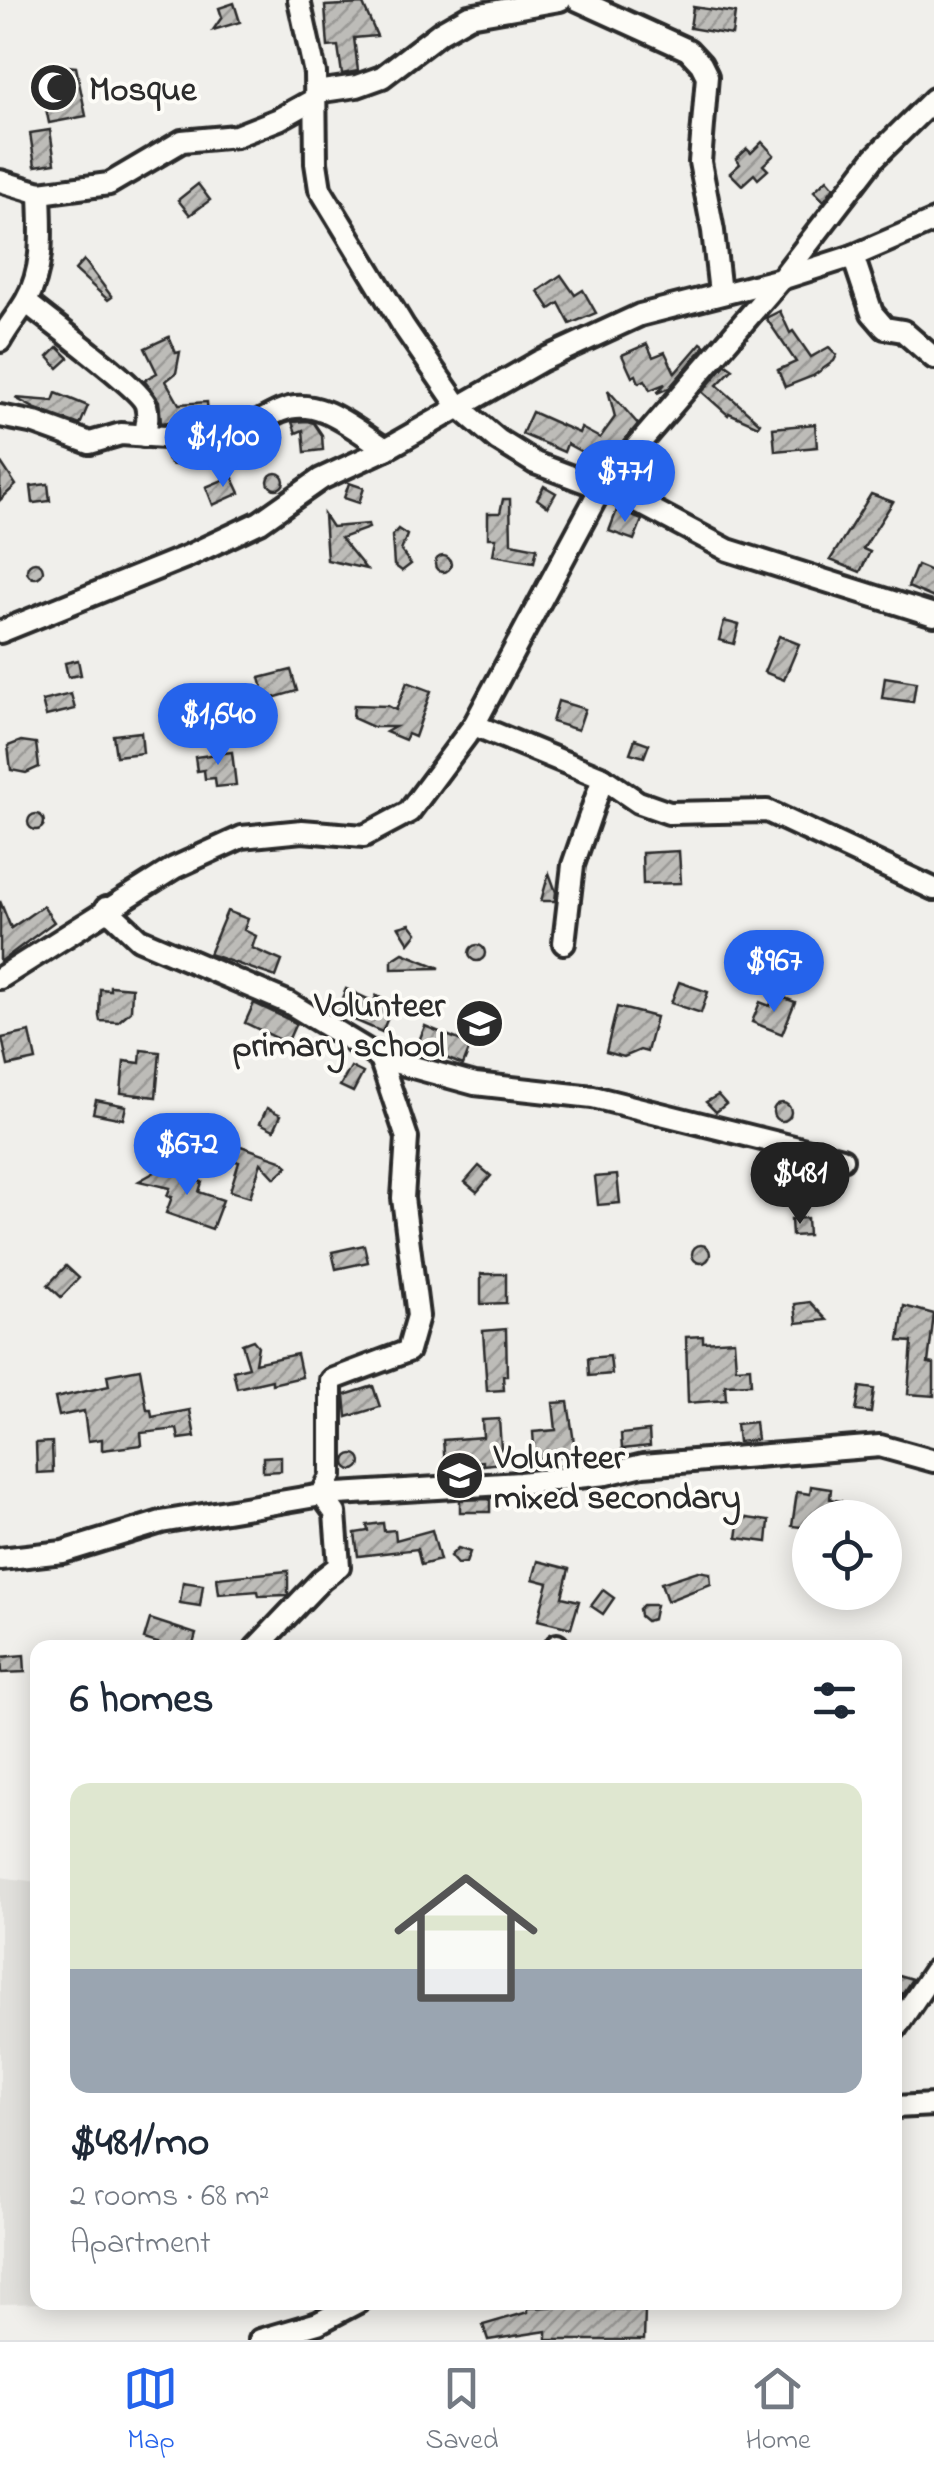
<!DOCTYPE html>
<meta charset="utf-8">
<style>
:root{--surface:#fff;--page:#f6f6f7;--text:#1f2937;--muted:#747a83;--line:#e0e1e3;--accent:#2563eb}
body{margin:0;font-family:"Indie Flower",sans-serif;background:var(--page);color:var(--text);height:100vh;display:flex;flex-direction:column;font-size:38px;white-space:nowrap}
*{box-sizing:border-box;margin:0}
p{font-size:32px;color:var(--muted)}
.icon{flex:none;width:55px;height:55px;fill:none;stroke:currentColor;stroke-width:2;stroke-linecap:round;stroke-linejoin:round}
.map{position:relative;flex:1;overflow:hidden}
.panel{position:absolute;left:30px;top:1640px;width:872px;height:670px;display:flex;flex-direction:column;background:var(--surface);border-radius:20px;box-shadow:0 5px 25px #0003}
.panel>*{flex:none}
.buttons{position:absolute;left:792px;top:1500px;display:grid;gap:20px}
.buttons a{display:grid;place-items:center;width:110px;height:110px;border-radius:50%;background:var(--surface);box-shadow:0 5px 25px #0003;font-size:50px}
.price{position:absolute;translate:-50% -85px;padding:0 22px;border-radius:35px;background:var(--accent);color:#fff;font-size:32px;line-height:65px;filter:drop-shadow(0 2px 5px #0008)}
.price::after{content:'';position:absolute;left:50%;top:60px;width:30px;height:22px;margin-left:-15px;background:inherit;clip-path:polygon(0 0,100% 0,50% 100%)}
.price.on{background:#222;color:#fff}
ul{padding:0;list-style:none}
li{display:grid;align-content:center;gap:20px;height:530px;padding:0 40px}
li span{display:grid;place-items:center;height:310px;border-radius:20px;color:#555}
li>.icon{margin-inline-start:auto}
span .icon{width:180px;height:180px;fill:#fffc;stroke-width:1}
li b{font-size:42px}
h2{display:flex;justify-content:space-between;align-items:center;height:120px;padding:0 40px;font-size:42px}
.menu{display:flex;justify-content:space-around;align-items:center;height:140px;border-top:2px solid var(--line);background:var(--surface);font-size:28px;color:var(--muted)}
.menu a{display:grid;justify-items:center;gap:5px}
.menu .on{color:var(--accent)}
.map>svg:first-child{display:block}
</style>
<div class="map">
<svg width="934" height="2340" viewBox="0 0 934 2340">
<defs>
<pattern id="building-hatch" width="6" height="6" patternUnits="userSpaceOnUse" patternTransform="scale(2.5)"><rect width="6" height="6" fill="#bdbcb8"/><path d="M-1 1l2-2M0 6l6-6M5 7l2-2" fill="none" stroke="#9a9996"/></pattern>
</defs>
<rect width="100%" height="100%" fill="#f0efeb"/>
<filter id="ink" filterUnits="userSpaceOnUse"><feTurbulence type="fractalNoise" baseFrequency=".01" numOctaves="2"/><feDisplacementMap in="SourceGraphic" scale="20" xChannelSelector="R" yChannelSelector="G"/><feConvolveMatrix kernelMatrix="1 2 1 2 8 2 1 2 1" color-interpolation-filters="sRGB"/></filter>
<g filter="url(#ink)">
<polygon fill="#e1e0dc" points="0,1877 37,1882 38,2302 53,2303 0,2304"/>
<g fill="url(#building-hatch)" stroke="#2b2b2b" stroke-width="2.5">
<polygon points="234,3 240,22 213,30 222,17 219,8"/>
<polygon points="363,4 377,36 354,38 358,71 342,74 338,46 328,47 325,6"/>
<polygon points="693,7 735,13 732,35 690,28"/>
<polygon points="56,65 76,67 86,116 49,123 39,74 52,72"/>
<polygon points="50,130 55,163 35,166 30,133"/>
<polygon points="762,142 774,155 763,165 768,170 758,179 754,174 742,185 730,173 740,164 736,159 747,149 751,153"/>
<polygon points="827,179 834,187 824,201 814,191"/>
<polygon points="198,184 210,200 190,215 178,200"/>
<polygon points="84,260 112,297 108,300 75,270"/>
<polygon points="561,275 575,295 583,290 596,313 570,324 559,303 550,309 538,291"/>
<polygon points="780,311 790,333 793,331 811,357 829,347 837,355 834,361 813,376 785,387 778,370 796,362 766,318"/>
<polygon points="169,337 176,353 180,352 176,373 166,381 179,404 207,402 208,417 161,423 159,401 144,380 157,373 145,348"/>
<polygon points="701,343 705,346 669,388 657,393 665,384 650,390 645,380 639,383 636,375 632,377 622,355 647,344 653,357 665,352 675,373"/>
<polygon points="58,347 69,358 58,368 48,357"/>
<polygon points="726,364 733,369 717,385 760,423 758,426 729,413 728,415 702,392"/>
<polygon points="608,390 638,424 604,464 567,444 564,452 522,434 532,412 579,433 581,428 600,438 615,417"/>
<polygon points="56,393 88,406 80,425 36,409 15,398 53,401"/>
<polygon points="307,421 314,423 322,435 323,450 305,452 303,430 296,433 292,422"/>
<polygon points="815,424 817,447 775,451 773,428"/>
<circle cx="175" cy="457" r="8"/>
<polygon points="0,461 16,485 0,500"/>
<circle cx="276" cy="481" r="8"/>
<polygon points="232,476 240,493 213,505 206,487"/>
<polygon points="349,483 364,488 359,503 344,498"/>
<polygon points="48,484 50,501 33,503 31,486"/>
<polygon points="544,486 556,493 548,507 537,499"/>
<polygon points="871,494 893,502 863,549 870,552 860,572 830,560"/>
<polygon points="503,499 510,499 511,543 537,548 534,562 493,555 496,538 488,538 488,513 500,513"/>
<polygon points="617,510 642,520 634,540 609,531"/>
<polygon points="324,515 332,527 368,524 369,528 341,538 366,569 327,560"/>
<polygon points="398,529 407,535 401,551 411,564 402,571 394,565 392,536"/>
<circle cx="443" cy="564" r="8"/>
<circle cx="35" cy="570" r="8"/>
<polygon points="917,565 934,572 934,598 908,587"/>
<polygon points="724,621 739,625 734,644 719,640"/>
<polygon points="779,636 799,644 784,680 764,672"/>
<polygon points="78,660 81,675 68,677 65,663"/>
<polygon points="291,670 297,691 266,700 260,678"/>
<polygon points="885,677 916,682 913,702 882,698"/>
<polygon points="407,682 431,691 415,737 408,734 405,740 386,732 395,727 373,727 353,718 354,705 388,706 396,710"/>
<polygon points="71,694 75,709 46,716 42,701"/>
<polygon points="558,701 585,709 578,730 552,722"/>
<polygon points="181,715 183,731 170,733 167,718"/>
<polygon points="141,732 143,753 116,756 113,735"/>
<polygon points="635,739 649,744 644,757 630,753"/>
<polygon points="21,741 36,743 39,767 26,773 11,770 8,746"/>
<polygon points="232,752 236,785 216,787 215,778 205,779 204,770 197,771 195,757"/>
<circle cx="36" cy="822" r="8"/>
<polygon points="679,851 681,883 643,884 642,853"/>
<polygon points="549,873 556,892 555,901 541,901"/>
<polygon points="0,901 11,928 43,906 54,922 0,962"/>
<polygon points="227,911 248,919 244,930 256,936 252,948 282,961 276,977 209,954"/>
<polygon points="410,924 417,933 409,943 399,927"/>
<circle cx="477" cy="953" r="8"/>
<polygon points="403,953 440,968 392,969 392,960"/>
<polygon points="679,982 708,992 701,1013 671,1003"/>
<polygon points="110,986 132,988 131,1011 118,1022 100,1021 99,1016 100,989 110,990"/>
<polygon points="346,989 374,1002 376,996 394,1003 382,1032 336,1012"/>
<polygon points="782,997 795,1002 782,1034 752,1022 760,1002 770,1006 773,998 780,1000"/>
<polygon points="254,1003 296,1023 287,1043 245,1023"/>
<polygon points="617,1007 656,1017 647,1052 640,1050 624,1057 606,1052"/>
<polygon points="425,1026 471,1045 463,1065 417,1046"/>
<polygon points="30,1032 36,1060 8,1066 2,1038"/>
<polygon points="141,1050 160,1052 156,1097 121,1093 124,1061 140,1063"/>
<polygon points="351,1067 363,1073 353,1092 340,1086"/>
<polygon points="718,1095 726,1104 716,1112 706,1102"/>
<polygon points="96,1100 126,1106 123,1119 93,1113"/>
<circle cx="782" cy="1112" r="9"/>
<polygon points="267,1108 281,1115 274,1130 260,1123"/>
<polygon points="212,1136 281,1160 288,1166 275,1178 261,1163 250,1197 230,1191 239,1162 207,1152"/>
<polygon points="479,1166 491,1176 477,1192 465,1182"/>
<polygon points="162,1168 202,1182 199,1192 223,1200 212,1229 166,1213 172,1197 167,1196 170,1188 139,1181"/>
<polygon points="617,1175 620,1203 598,1205 595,1177"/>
<polygon points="807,1218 808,1235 792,1236 791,1219"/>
<polygon points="364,1245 368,1262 336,1269 332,1252"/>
<circle cx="701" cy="1254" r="9"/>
<polygon points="66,1266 79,1278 61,1297 48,1285"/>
<polygon points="481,1274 506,1274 506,1303 481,1304"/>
<polygon points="810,1302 827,1320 797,1323 795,1304"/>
<polygon points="904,1306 934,1314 928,1363 934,1364 934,1396 908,1394 912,1342 899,1341"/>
<polygon points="506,1329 507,1376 503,1376 504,1390 487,1391 483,1331"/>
<polygon points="703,1336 703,1342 734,1340 736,1368 750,1367 751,1384 725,1385 726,1400 688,1403 686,1337"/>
<polygon points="253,1340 258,1346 255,1363 297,1354 302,1377 272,1384 272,1380 237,1388 233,1371 249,1367 242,1344"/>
<polygon points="610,1356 612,1374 589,1376 588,1358"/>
<polygon points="140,1369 147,1410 151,1410 152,1417 190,1410 195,1437 179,1439 177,1429 141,1433 142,1445 102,1450 102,1439 88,1441 84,1411 59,1416 55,1398 109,1386 107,1375"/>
<polygon points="373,1386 380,1407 347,1417 345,1395"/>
<polygon points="860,1387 874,1389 871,1413 856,1411"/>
<polygon points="568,1402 576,1456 535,1459 533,1432 556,1430 553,1403"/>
<polygon points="499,1419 502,1463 483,1465 483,1461 445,1464 443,1440 483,1437 482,1420"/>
<polygon points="755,1422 757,1440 738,1442 736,1424"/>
<polygon points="649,1431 650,1446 622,1449 621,1434"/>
<polygon points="52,1442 53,1472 37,1473 36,1443"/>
<circle cx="353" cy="1462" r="8"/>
<polygon points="281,1456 281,1471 263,1472 263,1457"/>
<polygon points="811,1486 831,1489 830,1499 841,1501 838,1518 810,1518 810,1528 792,1526 797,1492 810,1494"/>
<polygon points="490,1499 490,1512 460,1512 460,1500"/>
<polygon points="740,1517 769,1521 767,1542 737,1538"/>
<polygon points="383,1523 384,1531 395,1530 396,1540 432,1530 440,1560 421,1565 417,1549 358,1556 355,1533 368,1531 367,1525"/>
<polygon points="458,1548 470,1552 466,1563 457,1564 450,1556"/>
<polygon points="538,1561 569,1569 562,1597 579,1601 571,1628 538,1620 548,1583 533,1579"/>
<polygon points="288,1571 288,1595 259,1596 258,1591 219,1594 217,1578"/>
<polygon points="698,1571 710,1573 711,1584 667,1601 661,1583"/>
<polygon points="183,1582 203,1585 200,1606 180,1603"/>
<polygon points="603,1590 614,1598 603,1614 591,1606"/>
<polygon points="643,1605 656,1605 653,1619 646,1621 640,1616 639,1609"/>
<polygon points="150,1619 196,1634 192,1648 174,1648 144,1639"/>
<polygon points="24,1655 25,1672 2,1673 1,1657"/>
<polygon points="895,1974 912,1979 902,1994 895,1990"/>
<polygon points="566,2306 645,2311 644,2340 547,2340 547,2331 488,2340 483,2325 528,2312 528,2308"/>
</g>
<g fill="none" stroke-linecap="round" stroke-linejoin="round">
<defs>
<g id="street">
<polyline points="299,0 315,73 316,163 320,189 404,327 459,407 498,440 535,463 636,501 728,550 934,615"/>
<polyline points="578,0 688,50 701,64 707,76 700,162 713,231 720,293"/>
<polyline points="316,92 357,86 382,77 441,32 469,16 560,0"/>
<polyline points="0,181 40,193 109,184 182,141 236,136 279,119 315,99"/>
<polyline points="853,256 872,313 885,328 903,331 934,358"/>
<path d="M26,302c20,17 115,86 120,103 3,10 1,21 -2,31"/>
<path d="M0,341c8,-15 18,-26 26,-40 19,-33 15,-72 14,-108"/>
<path d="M0,416l35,7 55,20 31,-9 43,3 41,-7 12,11c23,-7 41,-20 63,-30 38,-17 76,20 106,38"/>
<polyline points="0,632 188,556 260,522 321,479 386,449 540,361 640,315 781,279 853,256 934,221"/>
<polyline points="474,725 601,488 781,279 874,158 934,99"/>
<polyline points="106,908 139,939 289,1003 380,1058 475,1084 593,1097 842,1159"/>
<polyline points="564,943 573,865 603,778"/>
<polyline points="0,978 174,868 242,837 302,831 364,836 409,812 474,725 603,778 638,802 669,813 767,811 934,889"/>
<polyline points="0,1559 63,1552 161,1522 322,1495 520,1483 606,1474 643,1465 880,1446 934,1461"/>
<polyline points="256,1648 321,1580 339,1566 335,1513 322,1495 331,1476 331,1380 408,1351 418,1316 403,1198 407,1138 380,1058"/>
<polyline points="556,1648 557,1645"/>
<polyline points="895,2029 934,1971"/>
<polyline points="895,2107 934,2105"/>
<polyline points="260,2340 318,2323 358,2302"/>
</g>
</defs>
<use href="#street" stroke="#2b2b2b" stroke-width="28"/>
<use href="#street" stroke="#fdfcf7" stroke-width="20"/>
</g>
</g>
<defs>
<symbol id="mosque-disc" viewBox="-11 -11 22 22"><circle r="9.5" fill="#2b2b2b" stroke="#fdfcf7"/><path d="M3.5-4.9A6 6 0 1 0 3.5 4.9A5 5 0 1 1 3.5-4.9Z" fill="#fff"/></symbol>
<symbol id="school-disc" viewBox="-11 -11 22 22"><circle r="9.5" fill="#2b2b2b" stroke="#fdfcf7"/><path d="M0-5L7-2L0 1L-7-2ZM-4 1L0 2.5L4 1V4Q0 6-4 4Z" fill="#fff"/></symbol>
</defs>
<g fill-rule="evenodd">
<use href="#mosque-disc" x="26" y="60" width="55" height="55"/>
<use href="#school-disc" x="452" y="996" width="55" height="55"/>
<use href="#school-disc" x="432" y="1448" width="55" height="55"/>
</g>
<g text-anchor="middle" stroke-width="8" stroke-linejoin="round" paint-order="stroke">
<g font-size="35" font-weight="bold" fill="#2b2b2b" stroke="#fdfcf7" text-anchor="start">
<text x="89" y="100">Mosque</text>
<text x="445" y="1016" text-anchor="end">Volunteer<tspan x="445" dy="40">primary school</tspan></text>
<text x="494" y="1468">Volunteer<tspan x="494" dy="40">mixed secondary</tspan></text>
</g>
</g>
</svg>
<div class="buttons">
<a><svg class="icon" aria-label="locate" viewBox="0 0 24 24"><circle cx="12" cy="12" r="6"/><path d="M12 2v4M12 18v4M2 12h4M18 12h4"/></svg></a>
</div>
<b class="price" style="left:223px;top:490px">$1,100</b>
<b class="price" style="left:625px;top:525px">$771</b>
<b class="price" style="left:218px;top:768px">$1,640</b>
<b class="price" style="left:774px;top:1015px">$967</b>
<b class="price" style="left:187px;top:1198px">$672</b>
<b class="price on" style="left:800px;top:1227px">$481</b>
<section class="panel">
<h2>6 homes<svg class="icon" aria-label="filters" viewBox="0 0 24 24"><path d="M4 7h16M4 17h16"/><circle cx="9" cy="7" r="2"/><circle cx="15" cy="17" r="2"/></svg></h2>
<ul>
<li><span style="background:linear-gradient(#dfe7d0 60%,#9aa5b1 0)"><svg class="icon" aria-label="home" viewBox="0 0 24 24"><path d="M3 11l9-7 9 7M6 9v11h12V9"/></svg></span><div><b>$481/mo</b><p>2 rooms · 68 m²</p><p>Apartment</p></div></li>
</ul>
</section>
</div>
<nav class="menu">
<a class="on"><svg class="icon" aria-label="map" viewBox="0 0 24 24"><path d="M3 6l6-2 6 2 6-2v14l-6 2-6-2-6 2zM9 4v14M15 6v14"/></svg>Map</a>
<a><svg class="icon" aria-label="saved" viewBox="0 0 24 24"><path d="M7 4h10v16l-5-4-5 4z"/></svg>Saved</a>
<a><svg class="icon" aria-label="home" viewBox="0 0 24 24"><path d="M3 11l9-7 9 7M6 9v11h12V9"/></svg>Home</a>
</nav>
